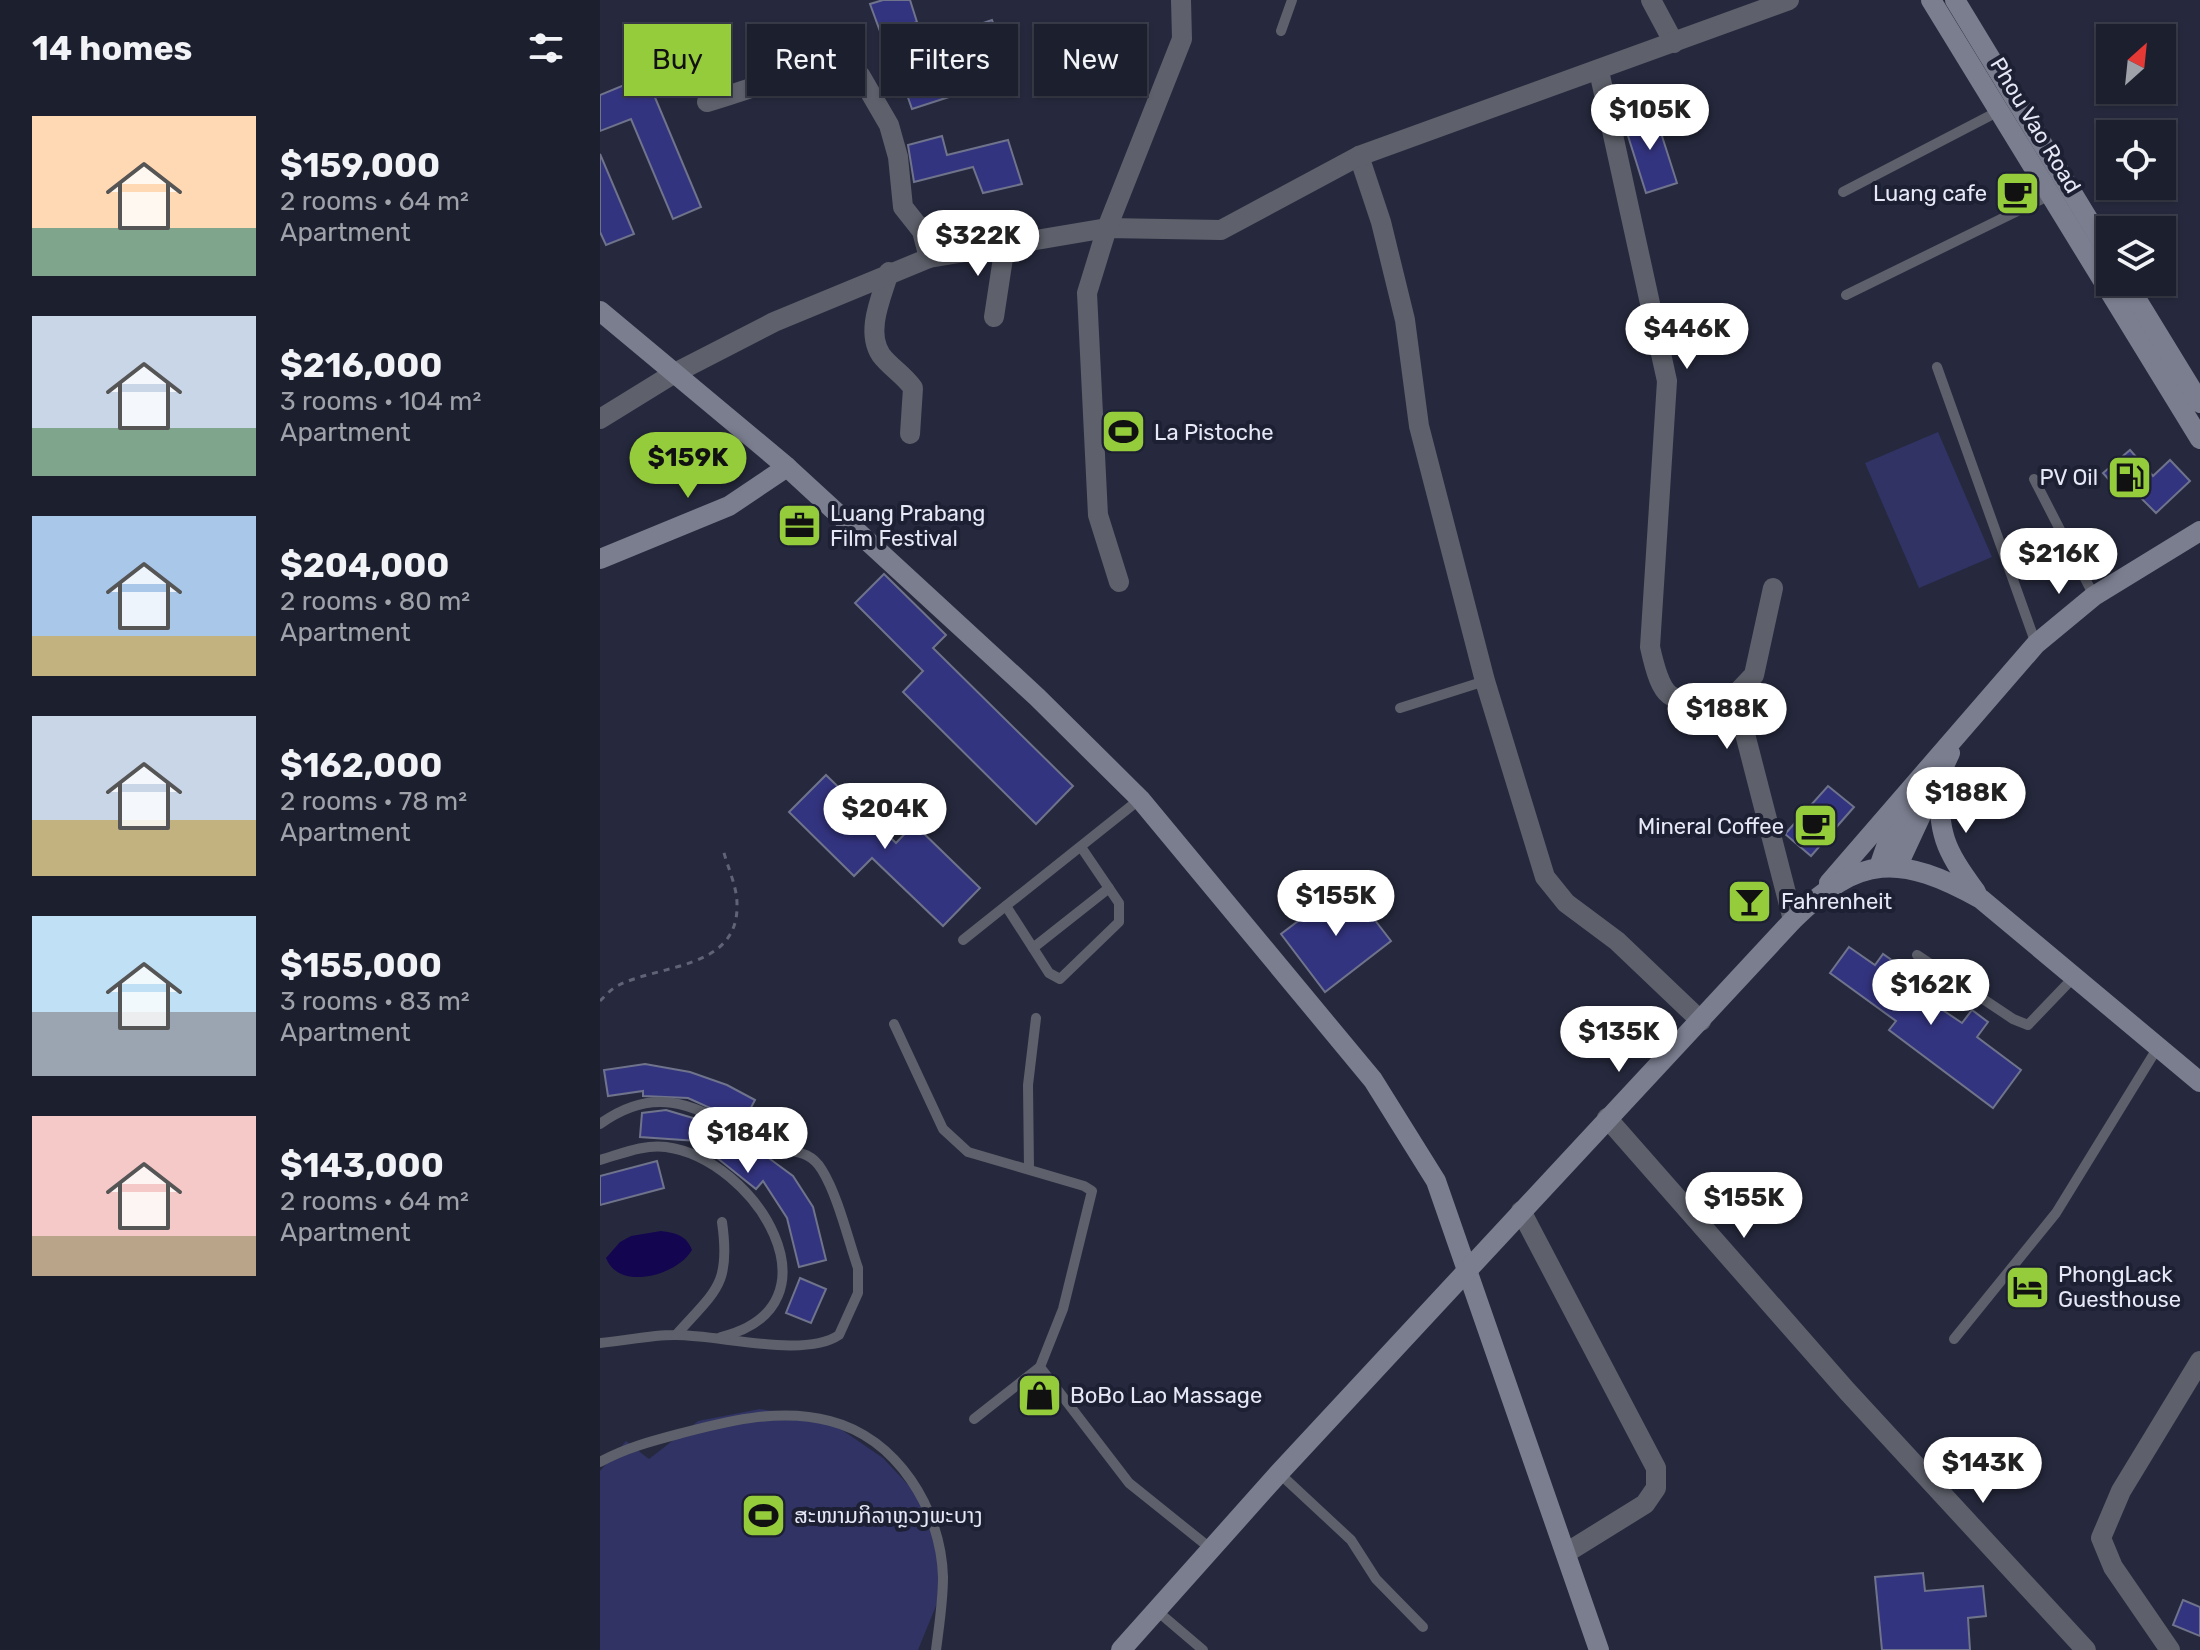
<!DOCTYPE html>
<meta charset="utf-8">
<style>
:root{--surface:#1c1f2e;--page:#252736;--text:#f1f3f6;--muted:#a0a2aa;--line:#3a3d4a;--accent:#95cc3b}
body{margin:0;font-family:Rubik,"Noto Sans Lao",sans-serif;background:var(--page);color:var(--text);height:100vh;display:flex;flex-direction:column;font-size:30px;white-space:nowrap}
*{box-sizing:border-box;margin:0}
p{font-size:26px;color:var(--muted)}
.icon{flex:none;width:44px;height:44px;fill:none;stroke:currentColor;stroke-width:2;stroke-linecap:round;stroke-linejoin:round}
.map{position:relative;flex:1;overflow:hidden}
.panel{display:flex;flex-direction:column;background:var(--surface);width:600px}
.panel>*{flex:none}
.hud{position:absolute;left:24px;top:24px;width:760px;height:72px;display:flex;gap:16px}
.needle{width:52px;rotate:27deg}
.tools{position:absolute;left:1496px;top:24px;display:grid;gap:16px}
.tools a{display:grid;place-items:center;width:80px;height:80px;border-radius:0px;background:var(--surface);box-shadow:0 2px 6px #0004,0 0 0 2px var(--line);font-size:40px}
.price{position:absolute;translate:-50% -68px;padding:0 18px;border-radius:28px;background:#fff;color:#222;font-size:26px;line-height:52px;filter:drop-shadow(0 2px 4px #0008)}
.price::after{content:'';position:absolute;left:50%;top:48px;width:24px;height:18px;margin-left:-12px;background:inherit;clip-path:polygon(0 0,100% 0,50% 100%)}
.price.current{background:var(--accent);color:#111}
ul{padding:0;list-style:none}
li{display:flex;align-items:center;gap:24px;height:200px;padding:0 32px}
li span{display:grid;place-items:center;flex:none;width:224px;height:160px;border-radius:0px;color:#555}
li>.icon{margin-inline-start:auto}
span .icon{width:96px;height:96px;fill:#fffc;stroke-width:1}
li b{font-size:34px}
h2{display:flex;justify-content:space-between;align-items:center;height:96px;padding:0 32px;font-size:34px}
.chip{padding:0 28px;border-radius:0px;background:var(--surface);box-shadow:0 2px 6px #0004,0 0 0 2px var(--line);font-size:28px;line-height:72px}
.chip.current{background:var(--accent);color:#111}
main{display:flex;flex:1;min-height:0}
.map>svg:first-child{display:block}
</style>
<main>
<section class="panel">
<h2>14 homes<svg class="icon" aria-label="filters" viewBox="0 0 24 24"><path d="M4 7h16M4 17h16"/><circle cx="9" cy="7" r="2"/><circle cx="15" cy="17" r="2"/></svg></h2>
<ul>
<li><span style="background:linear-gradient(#ffd9b3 70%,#7fa58c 0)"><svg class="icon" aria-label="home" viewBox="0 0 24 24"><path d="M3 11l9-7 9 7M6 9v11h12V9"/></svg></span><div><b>$159,000</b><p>2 rooms · 64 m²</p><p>Apartment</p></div></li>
<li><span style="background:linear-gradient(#c9d6e8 70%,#7fa58c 0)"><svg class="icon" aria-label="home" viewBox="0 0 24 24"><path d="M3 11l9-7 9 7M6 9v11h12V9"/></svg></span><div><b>$216,000</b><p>3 rooms · 104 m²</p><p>Apartment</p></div></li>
<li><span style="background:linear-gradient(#a9c7e8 75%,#c2b280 0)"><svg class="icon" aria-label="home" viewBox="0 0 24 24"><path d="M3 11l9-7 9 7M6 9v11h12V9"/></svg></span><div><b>$204,000</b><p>2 rooms · 80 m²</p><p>Apartment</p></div></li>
<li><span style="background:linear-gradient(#c9d6e8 65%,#c2b280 0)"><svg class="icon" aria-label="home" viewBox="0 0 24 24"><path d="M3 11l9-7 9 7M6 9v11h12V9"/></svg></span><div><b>$162,000</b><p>2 rooms · 78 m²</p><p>Apartment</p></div></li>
<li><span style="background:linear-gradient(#bfe0f5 60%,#9aa5b1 0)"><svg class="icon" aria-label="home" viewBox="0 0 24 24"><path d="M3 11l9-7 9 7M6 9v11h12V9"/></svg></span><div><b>$155,000</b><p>3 rooms · 83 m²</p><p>Apartment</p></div></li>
<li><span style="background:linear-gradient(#f6c9c9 75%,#b9a48a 0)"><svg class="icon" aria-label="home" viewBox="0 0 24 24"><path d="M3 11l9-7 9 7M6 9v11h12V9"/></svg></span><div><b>$143,000</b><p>2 rooms · 64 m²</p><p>Apartment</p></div></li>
</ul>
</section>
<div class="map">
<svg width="1600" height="1650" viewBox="0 0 1600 1650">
<rect width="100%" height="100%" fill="#26293d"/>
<g fill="#303363">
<polygon points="1338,432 1392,557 1319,588 1265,463"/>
<polygon points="160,1409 229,1421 283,1458 314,1491 336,1540 340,1596 318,1650 0,1650 0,1471 26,1441 49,1459 98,1421"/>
</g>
<path fill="#140551" d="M61,1231c15,2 25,4 31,19 -14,25 -73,42 -86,8l14,-16 11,-6z"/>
<g fill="#33347f" stroke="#6f738b" stroke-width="2">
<polygon points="283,0 310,0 317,22 281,34 270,4"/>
<polygon points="392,20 405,53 348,74 355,95 312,109 298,69 360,49 353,33"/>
<polygon points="46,76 101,207 73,219 31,119 0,131 0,95"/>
<polygon points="1054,111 1077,183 1046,193 1023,120"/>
<polygon points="342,136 347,155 408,140 422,184 383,193 373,167 314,182 308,145"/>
<polygon points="0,154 34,234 6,245 0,232"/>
<polygon points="1530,450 1553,476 1570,460 1590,481 1556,513 1528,485 1520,492 1503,473"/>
<polygon points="284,574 346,635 333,648 473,786 436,824 303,692 323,671 255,603"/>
<polygon points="226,775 296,843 314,824 380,888 343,926 272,858 254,876 189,812"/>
<polygon points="1228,786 1254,807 1211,856 1185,834"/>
<polygon points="747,884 791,941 725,992 681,934"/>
<polygon points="1249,947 1275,965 1283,954 1300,966 1292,976 1362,1023 1372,1010 1388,1022 1377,1037 1421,1070 1393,1108 1289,1030 1296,1021 1230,973"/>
<polygon points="45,1064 90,1072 127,1085 155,1100 143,1123 88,1098 43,1096 43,1091 8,1096 4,1070"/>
<polygon points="66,1110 103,1121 151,1145 193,1176 213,1207 226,1260 199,1267 187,1218 163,1181 156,1189 106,1149 127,1143 40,1137 42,1113"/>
<polygon points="57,1161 64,1188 0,1205 0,1176"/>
<polygon points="200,1278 226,1289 211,1323 186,1313"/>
<polygon points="1323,1573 1325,1591 1383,1586 1386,1616 1368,1618 1370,1650 1282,1650 1275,1577"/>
<polygon points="1583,1600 1600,1607 1600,1636 1573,1625"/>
</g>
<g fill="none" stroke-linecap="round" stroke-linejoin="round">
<path stroke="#606275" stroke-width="3" stroke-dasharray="6 6" stroke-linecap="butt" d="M0,1001c6,-6 12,-13 19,-16 43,-21 120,-16 118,-81 0,-18 -10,-38 -14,-55"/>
<g stroke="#5e606b" stroke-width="10">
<polyline points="681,31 692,0"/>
<polyline points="1243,192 1399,111"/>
<polyline points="1246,295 1450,195"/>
<polyline points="1337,367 1436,644"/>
<polyline points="1434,479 1494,596"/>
<polyline points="800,708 885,681"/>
<polyline points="406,906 449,973 460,979 519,922 519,903 481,847"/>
<polyline points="363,940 540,799"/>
<polyline points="433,948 509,888"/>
<polyline points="1317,955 1413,1019 1428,1025 1474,977"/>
<polyline points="294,1024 343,1129 368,1152 484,1186 492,1191 463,1309 440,1367 529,1483 610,1548"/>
<path d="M0,1124c66,-48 108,-7 169,21 20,9 39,2 53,25 16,26 26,69 36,98v25l-19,42c-35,24 -122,-1 -165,0 -24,0 -50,6 -74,8"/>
<path d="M0,1160c21,-6 44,-16 66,-13 90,12 180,159 55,190"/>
<polyline points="429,1169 428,1085 436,1018"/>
<path d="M76,1335c40,-45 55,-50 46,-113"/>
<polyline points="1354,1339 1456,1213 1558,1047"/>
<polyline points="374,1419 440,1367"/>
<path d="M0,1462c27,-15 56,-22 86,-30 46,-12 96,-24 144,-11 67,17 111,88 113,156 0,25 -4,49 -7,73"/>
<polyline points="679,1473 751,1540 776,1579 823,1627"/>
<polyline points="556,1610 603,1650"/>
</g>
<g stroke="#5e606b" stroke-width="20">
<polyline points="1051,0 1074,43"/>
<path d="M999,71l68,310 -17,266c15,67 23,52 85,48"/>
<path d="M107,102c47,-13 105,-41 153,-27l29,50 9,32 5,50 19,24 7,27"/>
<polyline points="759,156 781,222 805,320 819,426 885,681 945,877 966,903 1017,941 1101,1021"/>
<path d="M289,272c-7,24 -24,59 -8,83 9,12 23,20 32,33l-3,46"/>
<polyline points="394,317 405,245"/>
<polyline points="0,419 73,374 174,322 329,258 507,228 621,230 759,156 1189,0"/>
<polyline points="519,582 498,515 487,293 507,228 582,39 581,0"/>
<polyline points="1173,588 1154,675 1135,695 1193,920"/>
<polyline points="1007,1118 1247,1391 1486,1650"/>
<polyline points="921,1211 1056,1468 1056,1488 1045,1504 966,1553"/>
<polyline points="1570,1650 1513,1567 1501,1538 1521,1491 1600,1361"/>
</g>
<g stroke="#7b7e8f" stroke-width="20">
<polyline points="1331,0 1600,439"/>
<polyline points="1355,0 1510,255"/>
<polyline points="1526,282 1600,403"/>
<polyline points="0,311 187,467 437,697 540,799 773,1080 836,1181 999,1650"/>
<polyline points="0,559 129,506 187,467"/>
<path d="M1339,779c0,56 4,68 37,113"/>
<polyline points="1279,867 1287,844 1312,800"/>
<polyline points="1297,867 1350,753"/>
<polyline points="1229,883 1436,644 1494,596 1600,531"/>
<path d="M521,1650l158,-177 514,-553c66,-66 107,-66 188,-21l219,183"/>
</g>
</g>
<defs>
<symbol id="cafe-square" viewBox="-11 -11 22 22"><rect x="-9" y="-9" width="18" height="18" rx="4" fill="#95cc3b" stroke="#1d1f33"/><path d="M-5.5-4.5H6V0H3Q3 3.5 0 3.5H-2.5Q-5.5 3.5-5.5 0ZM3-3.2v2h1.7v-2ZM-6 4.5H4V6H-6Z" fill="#111"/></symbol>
<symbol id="stadium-square" viewBox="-11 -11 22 22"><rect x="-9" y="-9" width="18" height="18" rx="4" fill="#95cc3b" stroke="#1d1f33"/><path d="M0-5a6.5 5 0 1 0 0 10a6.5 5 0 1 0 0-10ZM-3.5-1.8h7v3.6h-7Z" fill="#111"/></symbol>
<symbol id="fuel-square" viewBox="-11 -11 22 22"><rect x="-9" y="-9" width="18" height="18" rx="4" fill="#95cc3b" stroke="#1d1f33"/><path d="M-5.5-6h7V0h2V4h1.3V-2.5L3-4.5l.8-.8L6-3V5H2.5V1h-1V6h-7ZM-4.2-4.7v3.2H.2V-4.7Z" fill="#111"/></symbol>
<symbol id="office-square" viewBox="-11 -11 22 22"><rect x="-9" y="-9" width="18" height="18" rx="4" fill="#95cc3b" stroke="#1d1f33"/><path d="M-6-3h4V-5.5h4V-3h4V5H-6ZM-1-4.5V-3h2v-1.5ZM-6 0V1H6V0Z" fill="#111"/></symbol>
<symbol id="bar-square" viewBox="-11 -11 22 22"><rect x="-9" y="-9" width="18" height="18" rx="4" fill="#95cc3b" stroke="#1d1f33"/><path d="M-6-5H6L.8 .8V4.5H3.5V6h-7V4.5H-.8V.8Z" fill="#111"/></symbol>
<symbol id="hotel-square" viewBox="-11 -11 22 22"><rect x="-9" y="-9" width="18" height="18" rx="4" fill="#95cc3b" stroke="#1d1f33"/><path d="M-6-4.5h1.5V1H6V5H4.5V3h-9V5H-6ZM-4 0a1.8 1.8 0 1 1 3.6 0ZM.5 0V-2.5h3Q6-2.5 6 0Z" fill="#111"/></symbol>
<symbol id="shop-square" viewBox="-11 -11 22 22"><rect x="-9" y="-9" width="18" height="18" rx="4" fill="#95cc3b" stroke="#1d1f33"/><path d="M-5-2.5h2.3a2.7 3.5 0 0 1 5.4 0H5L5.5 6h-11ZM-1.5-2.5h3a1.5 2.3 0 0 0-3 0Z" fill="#111"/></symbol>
</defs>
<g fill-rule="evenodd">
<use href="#cafe-square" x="1392" y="168" width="51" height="51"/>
<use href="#stadium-square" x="498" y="406" width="51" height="51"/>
<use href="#fuel-square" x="1504" y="452" width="51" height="51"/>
<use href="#office-square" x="174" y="500" width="51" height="51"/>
<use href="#cafe-square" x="1190" y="800" width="51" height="51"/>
<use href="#bar-square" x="1124" y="876" width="51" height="51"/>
<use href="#hotel-square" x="1402" y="1262" width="51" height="51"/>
<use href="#shop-square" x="414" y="1370" width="51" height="51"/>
<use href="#stadium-square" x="138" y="1490" width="51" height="51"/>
</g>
<g text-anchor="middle" stroke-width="8" stroke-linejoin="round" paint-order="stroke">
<g font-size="22" fill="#e6e8f6" stroke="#1d1f33">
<text transform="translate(1436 125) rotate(59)" y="8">Phou Vao Road</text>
</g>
<g font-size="22" fill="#e6e8f6" stroke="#1d1f33" text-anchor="start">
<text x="1387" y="201" text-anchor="end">Luang cafe</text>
<text x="554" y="440">La Pistoche</text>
<text x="1498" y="485" text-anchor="end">PV Oil</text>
<text x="230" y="521">Luang Prabang<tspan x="230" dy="25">Film Festival</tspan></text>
<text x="1184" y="834" text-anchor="end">Mineral Coffee</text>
<text x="1181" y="909">Fahrenheit</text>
<text x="1458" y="1282">PhongLack<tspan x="1458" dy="25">Guesthouse</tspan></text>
<text x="470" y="1403">BoBo Lao Massage</text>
<text x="194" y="1523">ສະໜາມກິລາຫຼວງພະບາງ</text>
</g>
</g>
</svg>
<div class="tools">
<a><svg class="needle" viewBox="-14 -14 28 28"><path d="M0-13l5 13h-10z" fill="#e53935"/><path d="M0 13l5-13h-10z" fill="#a0a2aa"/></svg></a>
<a><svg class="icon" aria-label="locate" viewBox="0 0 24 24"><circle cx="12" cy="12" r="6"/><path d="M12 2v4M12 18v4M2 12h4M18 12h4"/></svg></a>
<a><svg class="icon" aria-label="layers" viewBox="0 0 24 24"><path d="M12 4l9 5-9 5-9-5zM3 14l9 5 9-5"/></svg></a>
</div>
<b class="price" style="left:1050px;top:152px">$105K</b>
<b class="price" style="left:378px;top:278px">$322K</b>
<b class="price" style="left:1087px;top:371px">$446K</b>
<b class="price current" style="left:88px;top:500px">$159K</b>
<b class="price" style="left:1459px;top:596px">$216K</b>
<b class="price" style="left:1127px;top:751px">$188K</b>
<b class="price" style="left:1366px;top:835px">$188K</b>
<b class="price" style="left:285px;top:851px">$204K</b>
<b class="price" style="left:736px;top:938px">$155K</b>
<b class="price" style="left:1331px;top:1027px">$162K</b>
<b class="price" style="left:1019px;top:1074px">$135K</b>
<b class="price" style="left:148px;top:1175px">$184K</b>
<b class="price" style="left:1144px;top:1240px">$155K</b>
<b class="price" style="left:1383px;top:1505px">$143K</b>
<div class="hud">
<a class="chip current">Buy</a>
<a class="chip">Rent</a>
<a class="chip">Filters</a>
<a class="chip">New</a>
</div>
</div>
</main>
